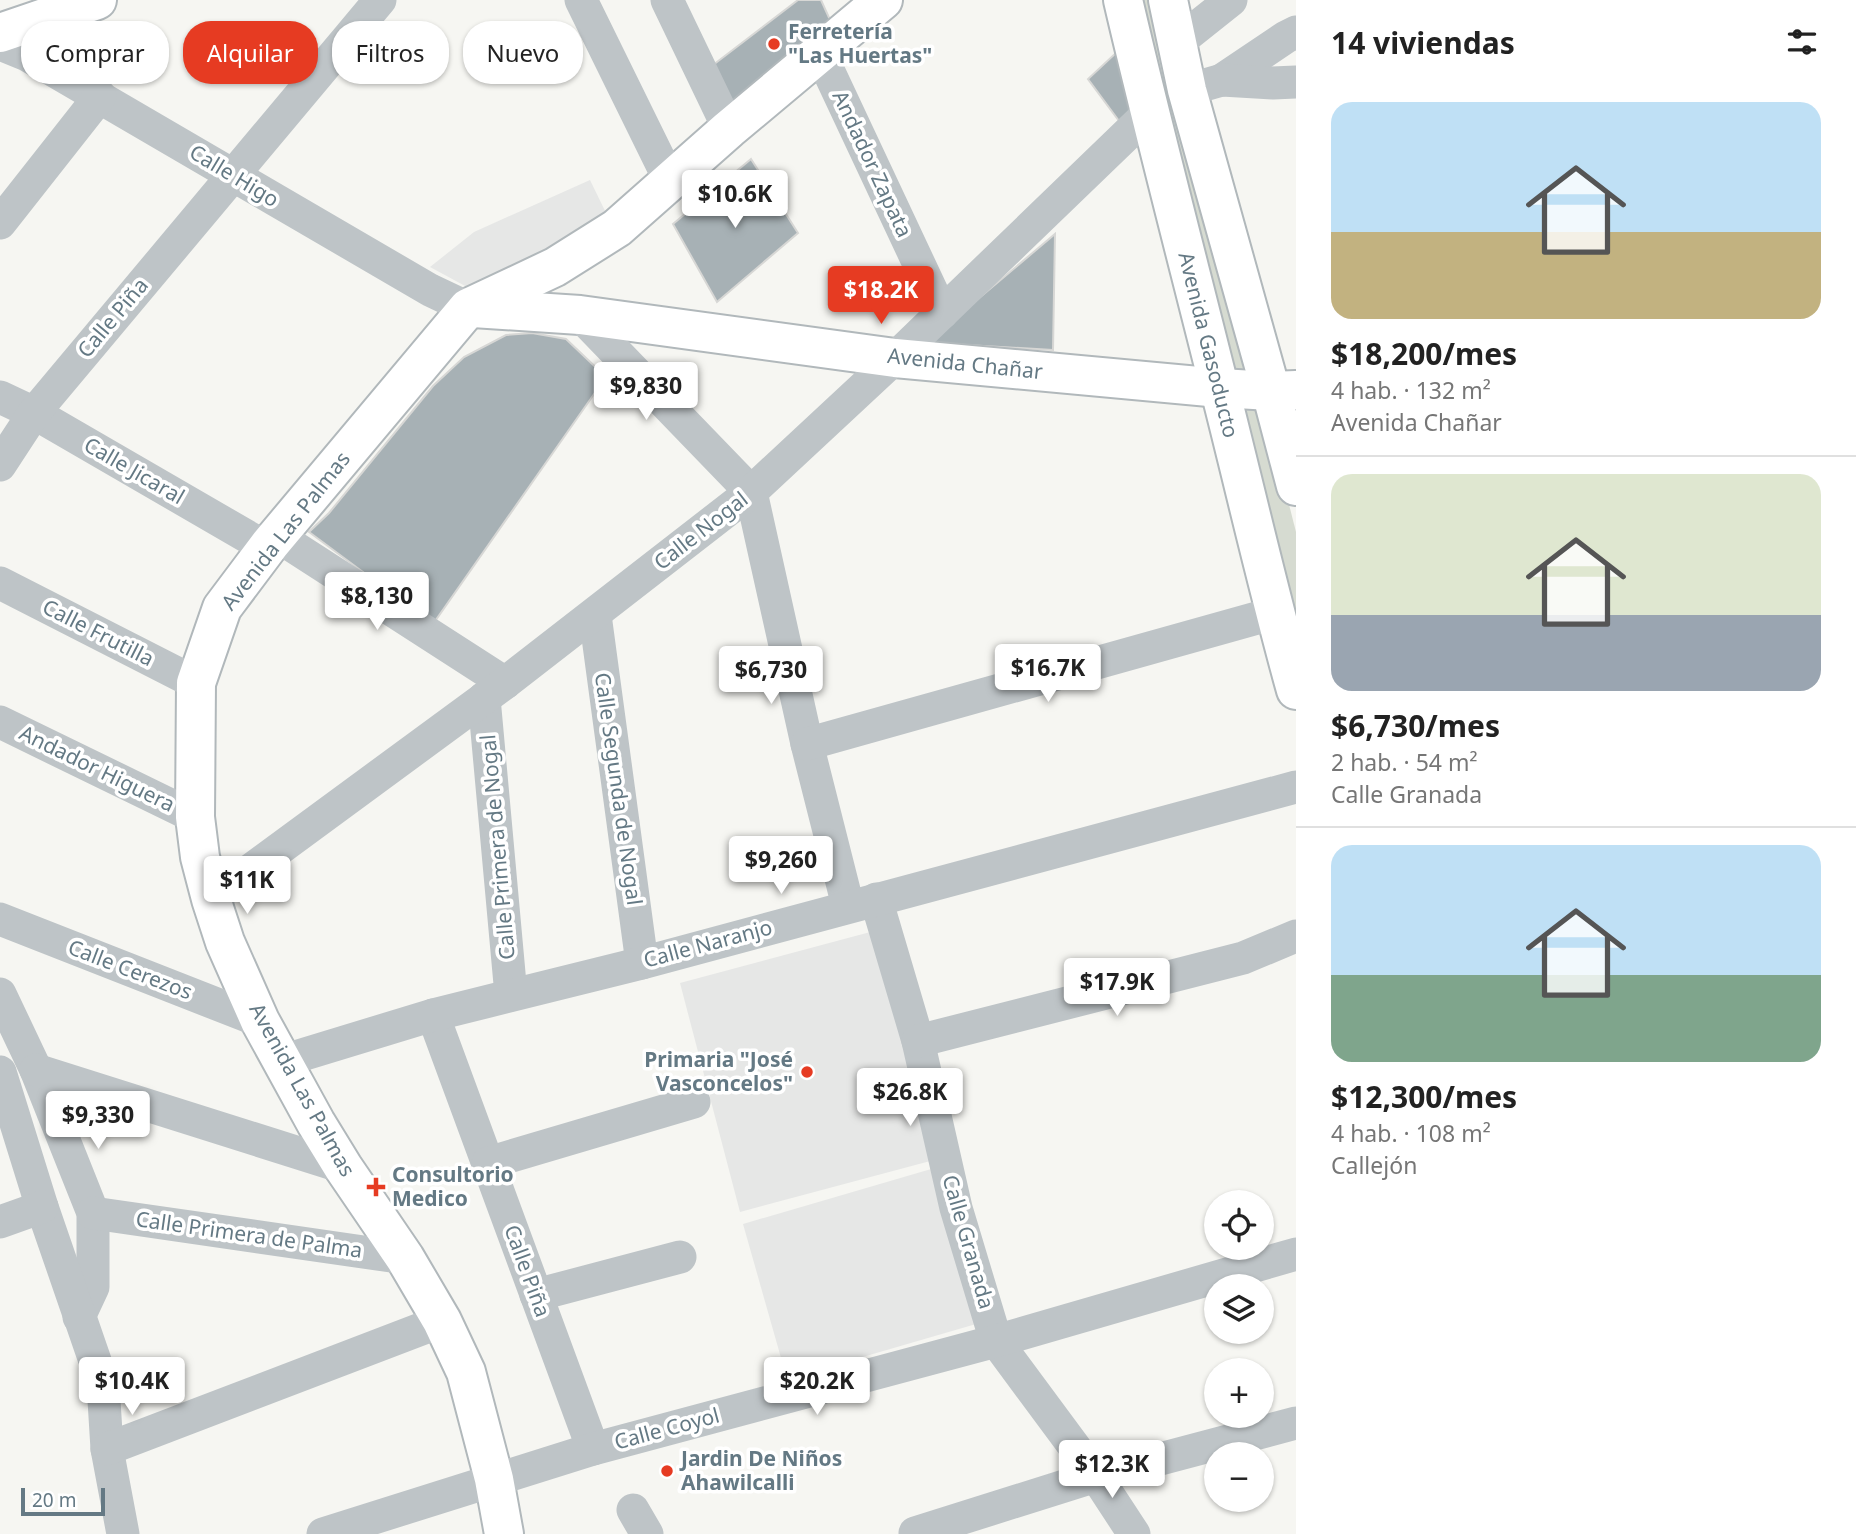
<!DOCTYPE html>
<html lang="es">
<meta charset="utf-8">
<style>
:root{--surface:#fff;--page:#f2f2f2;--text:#222;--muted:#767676;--line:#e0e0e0;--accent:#e63b22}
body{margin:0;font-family:"Noto Sans",sans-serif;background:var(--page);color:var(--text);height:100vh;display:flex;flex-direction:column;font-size:26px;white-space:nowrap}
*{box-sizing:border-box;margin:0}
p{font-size:23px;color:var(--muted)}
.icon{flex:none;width:38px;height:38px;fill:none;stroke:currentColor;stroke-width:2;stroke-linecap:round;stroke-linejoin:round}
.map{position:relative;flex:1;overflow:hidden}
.side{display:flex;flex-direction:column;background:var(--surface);width:560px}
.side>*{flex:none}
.banner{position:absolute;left:21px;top:21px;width:665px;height:63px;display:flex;gap:14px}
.tools{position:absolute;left:1204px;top:1190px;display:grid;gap:14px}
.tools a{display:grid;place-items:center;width:70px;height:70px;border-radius:50%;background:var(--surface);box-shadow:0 2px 5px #0004;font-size:35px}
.scale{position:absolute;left:21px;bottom:18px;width:84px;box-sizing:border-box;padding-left:7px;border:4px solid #647984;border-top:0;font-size:19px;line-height:24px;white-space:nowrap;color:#647984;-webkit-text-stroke:5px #fff;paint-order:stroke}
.price{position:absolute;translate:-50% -60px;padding:0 16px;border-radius:7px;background:#fff;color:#222;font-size:23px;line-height:46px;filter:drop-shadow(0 2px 4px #0008)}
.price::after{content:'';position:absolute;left:50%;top:42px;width:21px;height:16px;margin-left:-10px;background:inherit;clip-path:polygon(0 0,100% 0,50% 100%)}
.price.current{background:var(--accent);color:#fff}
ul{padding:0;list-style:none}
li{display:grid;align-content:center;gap:14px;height:371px;padding:0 35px}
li+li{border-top:2px solid var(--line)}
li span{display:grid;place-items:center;height:217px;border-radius:21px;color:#555}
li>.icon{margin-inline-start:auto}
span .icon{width:126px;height:126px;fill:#fffc;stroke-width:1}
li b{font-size:30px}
h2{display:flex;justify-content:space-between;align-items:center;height:84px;padding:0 35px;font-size:30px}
.chip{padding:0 24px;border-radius:28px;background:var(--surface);box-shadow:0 2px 5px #0004;font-size:24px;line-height:63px}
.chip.current{background:var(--accent);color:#fff}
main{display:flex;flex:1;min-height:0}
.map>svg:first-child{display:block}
</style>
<main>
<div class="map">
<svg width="1296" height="1534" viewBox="0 0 1296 1534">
<rect width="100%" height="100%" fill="#f6f6f2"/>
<g fill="#e6e7e6">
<polygon points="590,180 608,217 480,294 430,267 474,232"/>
<polygon points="874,931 934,1160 740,1212 680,983"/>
<polygon points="938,1167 983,1322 787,1379 743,1224"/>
</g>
<g fill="#d6dbd1">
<polygon points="1138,0 1158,0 1252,373 1231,371"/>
<polygon points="1244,404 1264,406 1296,532 1296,622 1250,441"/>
</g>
<g fill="#a7b1b5" stroke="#d7d7d5" stroke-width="2">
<polygon points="798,0 821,0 831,22 731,109 713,65"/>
<polygon points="1118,51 1136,116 1122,125 1088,79"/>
<polygon points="751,159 798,233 717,302 673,224"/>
<polygon points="1055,234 1053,350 932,343 934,336"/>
<polygon points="532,333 566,339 606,377 433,624 309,532 329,513 433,386 464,357 506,335"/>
</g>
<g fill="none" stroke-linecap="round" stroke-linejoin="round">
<defs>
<g id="secondary">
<path d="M1123,0c30,129 64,258 96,386 26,102 49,204 77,304"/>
<polyline points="1168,0 1187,90 1271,391 1296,486"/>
<polyline points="0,33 97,0"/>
<polyline points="473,308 580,315 895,358 1220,388 1271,391 1296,390"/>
<polyline points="504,1534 494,1479 466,1372 442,1321 405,1258 343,1167 316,1123 260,1021 225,942 211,899 200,857 195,817 196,683 222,608 270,544 468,308 555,267 617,228 729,129 883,0"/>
</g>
</defs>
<use href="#secondary" stroke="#b1b8bb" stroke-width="42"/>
<g stroke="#bec4c7" stroke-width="33">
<polyline points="581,0 670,181"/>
<polyline points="667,0 729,129"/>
<polyline points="1177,43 1231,0"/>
<polyline points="0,44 27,55 430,290 468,308"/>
<polyline points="820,53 942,313"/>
<polyline points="1222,80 1286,37 1296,32"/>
<polyline points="1187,90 1222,80 1273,83 1296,82"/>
<polyline points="0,223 100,96"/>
<polyline points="580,315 751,492 807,744 848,906"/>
<polyline points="0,397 34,413 267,548"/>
<polyline points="0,465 34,413 380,0"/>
<polyline points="277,536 505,683"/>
<polyline points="0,583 196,683"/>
<polyline points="595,615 642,963"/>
<polyline points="484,698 511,995"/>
<polyline points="0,722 195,817"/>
<polyline points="807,744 1275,613"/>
<polyline points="211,899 505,683 751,492 895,358 1149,113"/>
<polyline points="876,899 918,1041 956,1208 996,1341 1096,1476 1134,1534"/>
<polyline points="0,919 260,1021"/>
<polyline points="0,994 36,1070 93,1213 93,1287 79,1317"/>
<polyline points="433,1015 593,1449"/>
<polyline points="918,1041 1243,958 1296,936"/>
<polyline points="282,1061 433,1015 642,963 1296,787"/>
<polyline points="36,1070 343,1167"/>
<polyline points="0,1072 42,1207 103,1384 107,1449 123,1534"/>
<polyline points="488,1163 694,1102"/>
<polyline points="93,1213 405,1258"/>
<polyline points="0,1222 42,1207"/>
<polyline points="536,1295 680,1257"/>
<polyline points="107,1449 442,1321"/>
<polyline points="633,1510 647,1534"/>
<polyline points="915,1533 1096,1476 1296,1423"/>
<polyline points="323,1534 593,1449 996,1341 1296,1254"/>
</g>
<use href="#secondary" stroke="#fff" stroke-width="38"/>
</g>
<g fill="#e63b22" stroke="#fff" stroke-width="2.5">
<circle cx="774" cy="44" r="7"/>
<circle cx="807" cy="1072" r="7"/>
<path d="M372.5 1176.5h7v7h7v7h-7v7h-7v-7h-7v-7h7z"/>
<circle cx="667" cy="1471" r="7"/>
</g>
<g text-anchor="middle" stroke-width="7" stroke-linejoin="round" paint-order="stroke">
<g font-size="21" font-weight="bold" fill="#647984" stroke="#fff" text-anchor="start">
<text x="788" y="39">Ferretería<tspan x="788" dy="24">"Las Huertas"</tspan></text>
<text x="793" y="1067" text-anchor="end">Primaria "José<tspan x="793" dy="24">Vasconcelos"</tspan></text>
<text x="392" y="1182">Consultorio<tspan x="392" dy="24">Medico</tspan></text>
<text x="681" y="1466">Jardin De Niños<tspan x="681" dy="24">Ahawilcalli</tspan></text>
</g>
<g font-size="21" fill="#647984" stroke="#fff">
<text transform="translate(872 164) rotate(65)" y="7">Andador Zapata</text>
<text transform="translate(234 176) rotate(31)" y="7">Calle Higo</text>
<text transform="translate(113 318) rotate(-50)" y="7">Calle Piña</text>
<text transform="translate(1208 345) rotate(76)" y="7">Avenida Gasoducto</text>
<text transform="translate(965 364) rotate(6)" y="7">Avenida Chañar</text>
<text transform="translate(134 471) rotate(30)" y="7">Calle Jicaral</text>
<text transform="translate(286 531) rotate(-52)" y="7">Avenida Las Palmas</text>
<text transform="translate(701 531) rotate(-38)" y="7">Calle Nogal</text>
<text transform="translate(98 633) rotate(27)" y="7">Calle Frutilla</text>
<text transform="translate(97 769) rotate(26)" y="7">Andador Higuera</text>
<text transform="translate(618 789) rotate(82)" y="7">Calle Segunda de Nogal</text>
<text transform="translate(498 847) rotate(-95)" y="7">Calle Primera de Nogal</text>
<text transform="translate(708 944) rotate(-15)" y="7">Calle Naranjo</text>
<text transform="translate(130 970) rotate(21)" y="7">Calle Cerezos</text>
<text transform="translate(302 1090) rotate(61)" y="7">Avenida Las Palmas</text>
<text transform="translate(249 1235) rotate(8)" y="7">Calle Primera de Palma</text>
<text transform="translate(968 1242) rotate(74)" y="7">Calle Granada</text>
<text transform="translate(527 1271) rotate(70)" y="7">Calle Piña</text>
<text transform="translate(667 1429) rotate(-15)" y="7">Calle Coyol</text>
</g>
</g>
</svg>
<div class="tools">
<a><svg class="icon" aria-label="locate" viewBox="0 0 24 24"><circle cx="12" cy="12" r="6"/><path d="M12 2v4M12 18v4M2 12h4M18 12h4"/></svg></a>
<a><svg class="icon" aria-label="layers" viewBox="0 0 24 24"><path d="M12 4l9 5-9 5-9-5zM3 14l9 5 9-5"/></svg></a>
<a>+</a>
<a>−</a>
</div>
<div class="scale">20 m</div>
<b class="price" style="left:735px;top:230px">$10.6K</b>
<b class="price current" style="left:881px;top:326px">$18.2K</b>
<b class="price" style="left:646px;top:422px">$9,830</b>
<b class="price" style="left:377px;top:632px">$8,130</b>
<b class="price" style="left:1048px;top:704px">$16.7K</b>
<b class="price" style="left:771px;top:706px">$6,730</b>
<b class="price" style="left:781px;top:896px">$9,260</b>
<b class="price" style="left:247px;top:916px">$11K</b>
<b class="price" style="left:1117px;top:1018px">$17.9K</b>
<b class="price" style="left:910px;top:1128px">$26.8K</b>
<b class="price" style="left:98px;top:1151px">$9,330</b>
<b class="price" style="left:132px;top:1417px">$10.4K</b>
<b class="price" style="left:817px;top:1417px">$20.2K</b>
<b class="price" style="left:1112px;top:1500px">$12.3K</b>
<div class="banner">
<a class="chip">Comprar</a>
<a class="chip current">Alquilar</a>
<a class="chip">Filtros</a>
<a class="chip">Nuevo</a>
</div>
</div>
<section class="side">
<h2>14 viviendas<svg class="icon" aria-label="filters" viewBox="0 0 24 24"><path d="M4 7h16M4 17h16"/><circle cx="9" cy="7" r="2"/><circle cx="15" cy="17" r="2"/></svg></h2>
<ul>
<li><span style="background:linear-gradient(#bfe0f5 60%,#c2b280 0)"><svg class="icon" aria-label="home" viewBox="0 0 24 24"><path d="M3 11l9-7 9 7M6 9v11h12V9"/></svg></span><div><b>$18,200/mes</b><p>4 hab. · 132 m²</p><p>Avenida Chañar</p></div></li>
<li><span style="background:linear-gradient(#dfe7d0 65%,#9aa5b1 0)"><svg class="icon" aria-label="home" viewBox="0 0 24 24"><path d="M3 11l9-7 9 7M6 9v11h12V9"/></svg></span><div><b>$6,730/mes</b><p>2 hab. · 54 m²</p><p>Calle Granada</p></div></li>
<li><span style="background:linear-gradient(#bfe0f5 60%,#7fa58c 0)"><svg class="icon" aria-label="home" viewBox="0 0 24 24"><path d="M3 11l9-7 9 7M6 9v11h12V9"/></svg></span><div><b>$12,300/mes</b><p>4 hab. · 108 m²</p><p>Callejón</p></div></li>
</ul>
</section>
</main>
